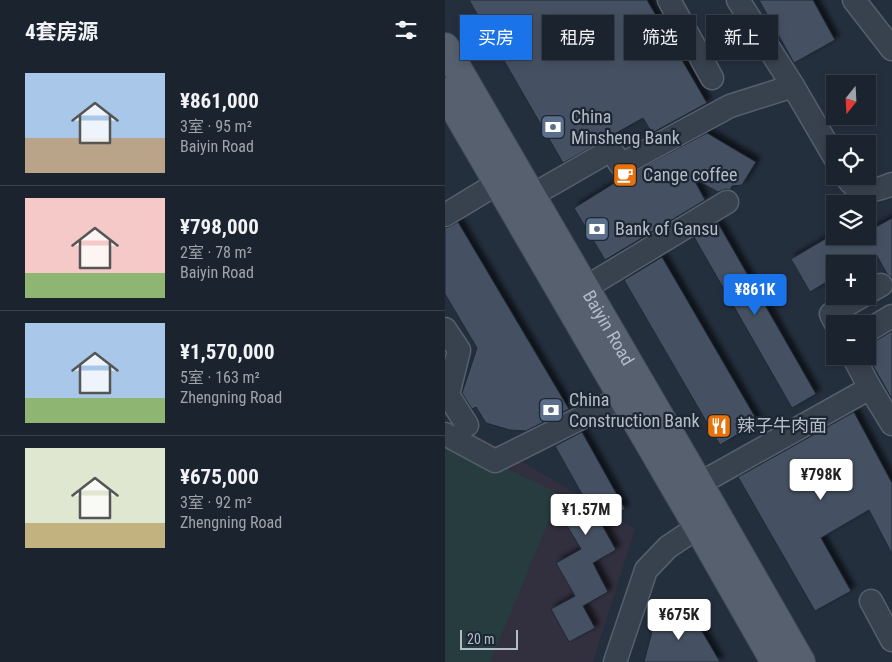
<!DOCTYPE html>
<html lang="zh">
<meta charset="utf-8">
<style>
:root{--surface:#1b232e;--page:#242b36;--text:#f1f3f6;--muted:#a0a4aa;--line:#39404a;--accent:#1a73e8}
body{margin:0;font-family:"Roboto Condensed","Noto Sans SC",sans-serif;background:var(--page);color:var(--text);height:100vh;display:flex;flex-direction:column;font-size:19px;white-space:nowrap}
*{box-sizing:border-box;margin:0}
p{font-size:16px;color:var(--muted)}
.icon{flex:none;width:28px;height:28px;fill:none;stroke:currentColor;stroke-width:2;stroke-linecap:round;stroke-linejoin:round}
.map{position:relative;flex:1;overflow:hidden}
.details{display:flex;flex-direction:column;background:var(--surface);width:445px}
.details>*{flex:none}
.top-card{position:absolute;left:15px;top:15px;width:356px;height:45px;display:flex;gap:10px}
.needle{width:32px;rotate:198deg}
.tools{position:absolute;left:381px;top:75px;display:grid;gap:10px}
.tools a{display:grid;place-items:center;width:50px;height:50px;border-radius:0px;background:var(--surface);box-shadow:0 2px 8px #0003,0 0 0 1px var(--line);font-size:25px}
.scale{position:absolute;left:15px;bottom:12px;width:58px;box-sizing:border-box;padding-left:5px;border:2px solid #b4bcc9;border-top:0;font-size:14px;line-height:18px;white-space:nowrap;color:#b4bcc9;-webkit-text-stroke:4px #1d2633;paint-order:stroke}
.price{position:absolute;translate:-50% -42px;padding:0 11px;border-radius:5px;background:#fff;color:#222;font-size:16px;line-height:32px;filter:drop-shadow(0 1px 2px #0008)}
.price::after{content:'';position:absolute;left:50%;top:30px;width:15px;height:11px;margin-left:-8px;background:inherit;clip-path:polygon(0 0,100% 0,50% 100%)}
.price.on{background:var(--accent);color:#fff}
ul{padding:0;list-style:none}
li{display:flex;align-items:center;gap:15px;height:125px;padding:0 25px}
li+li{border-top:1px solid var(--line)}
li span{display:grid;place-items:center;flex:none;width:140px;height:100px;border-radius:0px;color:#555}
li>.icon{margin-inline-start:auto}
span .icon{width:60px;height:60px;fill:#fffc;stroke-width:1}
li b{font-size:21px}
h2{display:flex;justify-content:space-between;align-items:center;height:60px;padding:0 25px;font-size:21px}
.tag{padding:0 18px;border-radius:0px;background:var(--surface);box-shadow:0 2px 8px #0003,0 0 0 1px var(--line);font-size:18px;line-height:45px}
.tag.on{background:var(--accent);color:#fff}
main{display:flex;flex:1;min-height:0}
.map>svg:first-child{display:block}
</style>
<main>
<section class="details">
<h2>4套房源<svg class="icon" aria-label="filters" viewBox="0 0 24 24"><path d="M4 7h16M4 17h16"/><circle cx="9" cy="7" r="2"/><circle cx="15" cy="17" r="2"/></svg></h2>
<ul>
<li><span style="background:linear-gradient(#a9c7e8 65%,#b9a48a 0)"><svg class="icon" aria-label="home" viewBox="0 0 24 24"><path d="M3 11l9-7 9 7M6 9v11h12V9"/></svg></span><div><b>¥861,000</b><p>3室 · 95 m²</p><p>Baiyin Road</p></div></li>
<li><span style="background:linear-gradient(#f6c9c9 75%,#8fb573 0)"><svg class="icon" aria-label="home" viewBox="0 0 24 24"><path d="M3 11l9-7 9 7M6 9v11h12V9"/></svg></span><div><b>¥798,000</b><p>2室 · 78 m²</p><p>Baiyin Road</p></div></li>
<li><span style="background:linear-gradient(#a9c7e8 75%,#8fb573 0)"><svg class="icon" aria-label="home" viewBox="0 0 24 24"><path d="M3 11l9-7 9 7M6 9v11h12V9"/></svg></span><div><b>¥1,570,000</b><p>5室 · 163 m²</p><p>Zhengning Road</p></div></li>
<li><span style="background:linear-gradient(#dfe7d0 75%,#c2b280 0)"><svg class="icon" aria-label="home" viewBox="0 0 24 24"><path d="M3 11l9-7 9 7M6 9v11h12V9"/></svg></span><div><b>¥675,000</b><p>3室 · 92 m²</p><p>Zhengning Road</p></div></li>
</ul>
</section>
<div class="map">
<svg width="447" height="662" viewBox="0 0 447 662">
<defs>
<filter id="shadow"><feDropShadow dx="4.5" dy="-4.5" stdDeviation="2.5" flood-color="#0009"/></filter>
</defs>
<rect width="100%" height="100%" fill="#242f3e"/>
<polygon fill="#32303f" points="0,426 37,438 190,529 148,662 0,662"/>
<polygon fill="#263c3f" points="0,440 115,494 45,662 0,662"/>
<g fill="#455162" stroke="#1f2835" filter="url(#shadow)">
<polygon points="24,0 202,0 262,103 207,133 198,118 118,163"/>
<polygon points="314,0 368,0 390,40 349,63"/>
<polygon points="262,133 311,162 297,185 287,186 285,190 281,189 273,192 248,178 260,200 160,260 129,208 179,177"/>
<polygon points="447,218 447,278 442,274 431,254 414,264 390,264 390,277 365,292 346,259 385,236 422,236 422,232"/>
<polygon points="13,222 124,409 81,431 65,430 41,423 31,407 27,409 17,393 32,348 0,294 0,228 6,226"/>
<polygon points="273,223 371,394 347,408 249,237"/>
<polygon points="217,257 313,422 275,445 179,280"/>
<polygon points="447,331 447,399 422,355 422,344 429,342"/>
<polygon points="409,412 447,483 447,554 424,510 376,538 406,591 370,611 293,477"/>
<polygon points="137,432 180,509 156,523 171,550 148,563 163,592 138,606 150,628 124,642 106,609 130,596 111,563 136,549 122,526 147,512 110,446"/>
<polygon points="245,611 275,662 199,662 211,616"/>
</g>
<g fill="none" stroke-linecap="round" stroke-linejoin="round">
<defs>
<g id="minor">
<polyline points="224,0 267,78"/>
<polyline points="293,0 348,86 390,158"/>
<polyline points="409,0 447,49"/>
<path d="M401,176c11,19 28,16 46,8"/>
<polyline points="86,196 166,150 176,165 285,106 348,86"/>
<polyline points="0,215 53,183"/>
<polyline points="140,288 282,202"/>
<polyline points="422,293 436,285"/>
<polyline points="391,324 386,314 417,296"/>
<polyline points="0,329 14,350 3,395 22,425"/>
<polyline points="422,331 447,316"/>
<polyline points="408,356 425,388"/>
<polyline points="0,434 50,461 178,397"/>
<polyline points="254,484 425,388 447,424"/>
<polyline points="426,601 447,640"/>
<polyline points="170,662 201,570 223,547 253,527 268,519"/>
</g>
<g id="major">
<path id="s1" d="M0,47l254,437 102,178"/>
<polyline points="0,92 253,527 330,662"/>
</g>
</defs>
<use href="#minor" stroke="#565f6c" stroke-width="25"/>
<use href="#major" stroke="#414a57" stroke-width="30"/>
<use href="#minor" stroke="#38414e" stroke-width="22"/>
<use href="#major" stroke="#56606e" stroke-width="28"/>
</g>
<defs>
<symbol id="bank-square" viewBox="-11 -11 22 22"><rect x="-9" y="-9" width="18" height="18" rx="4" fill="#5c6f8a" stroke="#1d2633"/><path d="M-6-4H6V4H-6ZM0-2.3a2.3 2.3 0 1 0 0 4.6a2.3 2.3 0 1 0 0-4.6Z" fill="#fff"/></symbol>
<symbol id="cafe-square" viewBox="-11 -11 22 22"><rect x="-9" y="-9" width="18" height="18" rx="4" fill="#e8710a" stroke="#1d2633"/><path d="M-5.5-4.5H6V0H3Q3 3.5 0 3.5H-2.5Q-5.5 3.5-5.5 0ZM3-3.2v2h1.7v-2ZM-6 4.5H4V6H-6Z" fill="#fff"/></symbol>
<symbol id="restaurant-square" viewBox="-11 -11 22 22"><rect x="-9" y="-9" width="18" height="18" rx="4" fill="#e8710a" stroke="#1d2633"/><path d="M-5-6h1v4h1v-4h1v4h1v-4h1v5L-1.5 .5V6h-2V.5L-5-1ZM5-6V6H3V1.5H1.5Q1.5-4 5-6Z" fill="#fff"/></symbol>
</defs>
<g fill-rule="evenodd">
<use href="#bank-square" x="94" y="113" width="28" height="28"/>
<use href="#cafe-square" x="166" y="161" width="28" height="28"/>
<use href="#bank-square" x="138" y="215" width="28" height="28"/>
<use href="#bank-square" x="92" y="396" width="28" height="28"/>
<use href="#restaurant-square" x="260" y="412" width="28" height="28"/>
</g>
<g text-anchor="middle" stroke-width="4.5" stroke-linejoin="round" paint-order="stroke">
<g font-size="18" fill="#b4bcc9" stroke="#1d2633" text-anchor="start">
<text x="126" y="123">China<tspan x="126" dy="21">Minsheng Bank</tspan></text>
<text x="198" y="181">Cange coffee</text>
<text x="170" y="235">Bank of Gansu</text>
<text x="124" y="406">China<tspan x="124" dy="21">Construction Bank</tspan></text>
<text x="292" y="432">辣子牛肉面</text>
</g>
<g font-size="18" fill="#b4bcc9" stroke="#1d2633">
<text dy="6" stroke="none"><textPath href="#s1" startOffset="325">Baiyin Road</textPath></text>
</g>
</g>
</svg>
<div class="tools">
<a><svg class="needle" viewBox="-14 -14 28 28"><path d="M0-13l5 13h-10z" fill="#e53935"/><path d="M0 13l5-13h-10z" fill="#a0a4aa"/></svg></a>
<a><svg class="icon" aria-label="locate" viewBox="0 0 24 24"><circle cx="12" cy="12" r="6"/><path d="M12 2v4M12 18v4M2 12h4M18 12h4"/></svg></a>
<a><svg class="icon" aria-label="layers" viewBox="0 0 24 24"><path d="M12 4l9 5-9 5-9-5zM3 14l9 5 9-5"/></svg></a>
<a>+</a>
<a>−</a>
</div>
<div class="scale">20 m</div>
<b class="price on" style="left:310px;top:316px">¥861K</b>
<b class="price" style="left:376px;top:501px">¥798K</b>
<b class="price" style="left:141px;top:536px">¥1.57M</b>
<b class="price" style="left:234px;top:641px">¥675K</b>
<div class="top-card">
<a class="tag on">买房</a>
<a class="tag">租房</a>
<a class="tag">筛选</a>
<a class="tag">新上</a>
</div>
</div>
</main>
